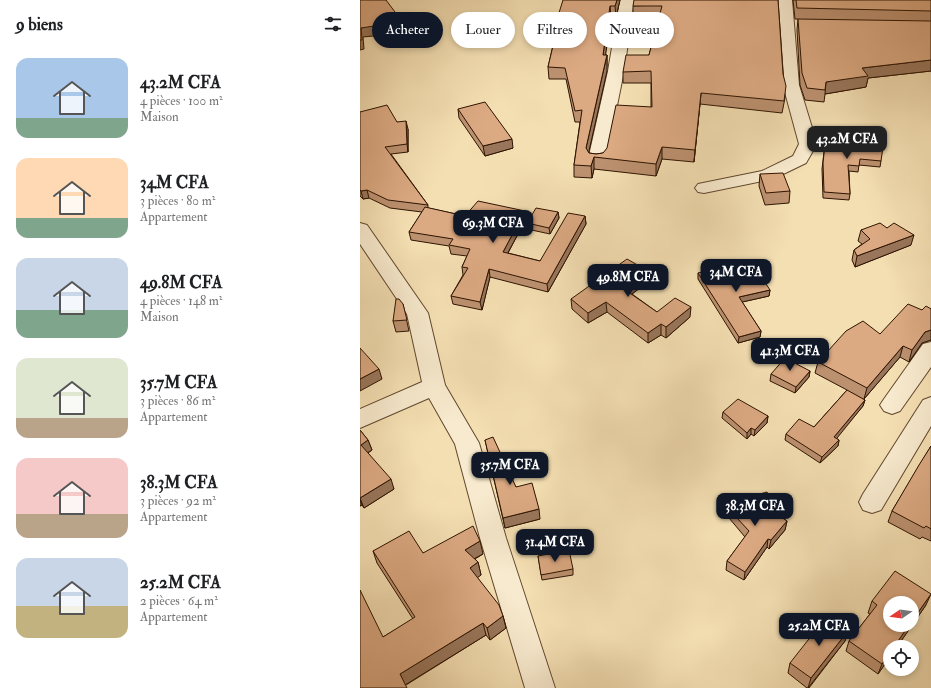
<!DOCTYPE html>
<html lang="fr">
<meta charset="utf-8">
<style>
:root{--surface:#fff;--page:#f2f2f2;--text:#202124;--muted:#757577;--accent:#111827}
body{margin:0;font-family:"IM FELL Double Pica",serif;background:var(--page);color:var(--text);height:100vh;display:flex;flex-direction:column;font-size:15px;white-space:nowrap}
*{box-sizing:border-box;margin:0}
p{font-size:13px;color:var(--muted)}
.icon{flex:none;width:22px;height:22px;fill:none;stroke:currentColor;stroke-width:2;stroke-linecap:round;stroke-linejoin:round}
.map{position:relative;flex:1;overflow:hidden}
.panel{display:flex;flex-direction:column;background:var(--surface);width:360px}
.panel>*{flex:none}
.banner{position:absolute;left:12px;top:12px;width:380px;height:36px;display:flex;gap:8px}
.needle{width:26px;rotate:257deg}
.controls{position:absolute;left:523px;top:596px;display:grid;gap:8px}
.controls a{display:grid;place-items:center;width:36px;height:36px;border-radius:50%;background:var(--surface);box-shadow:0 2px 6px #0003;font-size:20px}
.price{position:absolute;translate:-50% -34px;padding:0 9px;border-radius:8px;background:var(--accent);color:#fff;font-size:13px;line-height:26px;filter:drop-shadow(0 1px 2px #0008)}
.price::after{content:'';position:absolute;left:50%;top:24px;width:12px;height:9px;margin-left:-6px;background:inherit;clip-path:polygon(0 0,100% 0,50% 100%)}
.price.active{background:#222;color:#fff}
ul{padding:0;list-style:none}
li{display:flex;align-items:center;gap:12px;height:100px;padding:0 16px}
li span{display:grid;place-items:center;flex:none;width:112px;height:80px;border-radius:12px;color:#555}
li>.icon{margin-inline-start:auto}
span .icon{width:48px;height:48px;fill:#fffc;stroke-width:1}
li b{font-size:17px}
h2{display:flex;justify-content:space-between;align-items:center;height:48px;padding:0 16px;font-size:17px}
.tag{padding:0 14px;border-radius:18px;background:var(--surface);box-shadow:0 2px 6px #0003;font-size:14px;line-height:36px}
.tag.active{background:var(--accent);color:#fff}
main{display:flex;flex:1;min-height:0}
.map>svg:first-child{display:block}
</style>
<main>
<section class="panel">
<h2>9 biens<svg class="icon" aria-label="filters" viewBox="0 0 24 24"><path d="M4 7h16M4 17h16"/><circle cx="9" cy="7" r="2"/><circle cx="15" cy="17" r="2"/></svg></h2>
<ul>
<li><span style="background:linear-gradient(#a9c7e8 75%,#7fa58c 0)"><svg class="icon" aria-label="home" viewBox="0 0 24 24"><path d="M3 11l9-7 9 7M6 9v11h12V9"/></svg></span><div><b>43.2M CFA</b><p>4 pièces · 100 m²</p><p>Maison</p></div></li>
<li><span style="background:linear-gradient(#ffd9b3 75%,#7fa58c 0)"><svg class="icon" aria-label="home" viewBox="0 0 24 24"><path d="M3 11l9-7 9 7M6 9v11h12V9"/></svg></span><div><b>34M CFA</b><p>3 pièces · 80 m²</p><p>Appartement</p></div></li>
<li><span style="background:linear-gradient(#c9d6e8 65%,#7fa58c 0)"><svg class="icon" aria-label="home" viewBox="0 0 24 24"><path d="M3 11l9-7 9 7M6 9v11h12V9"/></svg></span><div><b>49.8M CFA</b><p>4 pièces · 148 m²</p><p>Maison</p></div></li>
<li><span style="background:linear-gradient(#dfe7d0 75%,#b9a48a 0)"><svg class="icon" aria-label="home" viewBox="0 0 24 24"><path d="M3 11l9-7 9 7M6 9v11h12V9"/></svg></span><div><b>35.7M CFA</b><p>3 pièces · 86 m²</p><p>Appartement</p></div></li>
<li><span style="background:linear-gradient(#f6c9c9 70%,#b9a48a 0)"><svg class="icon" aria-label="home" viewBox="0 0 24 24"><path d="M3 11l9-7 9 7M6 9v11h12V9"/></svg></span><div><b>38.3M CFA</b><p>3 pièces · 92 m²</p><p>Appartement</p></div></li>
<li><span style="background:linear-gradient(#c9d6e8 60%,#c2b280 0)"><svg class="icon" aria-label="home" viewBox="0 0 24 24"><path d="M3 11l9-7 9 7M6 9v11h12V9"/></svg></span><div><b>25.2M CFA</b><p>2 pièces · 64 m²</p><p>Appartement</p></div></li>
</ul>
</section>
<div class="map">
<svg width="571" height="688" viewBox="0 0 571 688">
<rect width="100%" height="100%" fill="#f4dfb3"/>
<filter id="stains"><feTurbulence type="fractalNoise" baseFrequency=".005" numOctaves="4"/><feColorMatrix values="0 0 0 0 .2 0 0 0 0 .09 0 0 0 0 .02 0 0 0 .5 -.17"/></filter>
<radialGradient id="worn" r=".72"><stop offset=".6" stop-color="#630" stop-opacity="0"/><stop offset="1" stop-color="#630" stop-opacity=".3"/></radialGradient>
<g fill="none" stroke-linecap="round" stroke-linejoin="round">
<defs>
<g id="street">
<polygon points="260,0 274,0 264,71 246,160 243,164 237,165 231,164 228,160 248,71"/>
<polygon points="418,0 432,0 439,85 457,144 446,163 413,179 344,193 338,192 335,188 338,184 402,171 433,156 439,144 423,85"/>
<polygon points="0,223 7,225 68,313 85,385 119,443 146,538 195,688 165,688 120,538 95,444 69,398 0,428 0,409 62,382 47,314 0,244"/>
<polygon points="571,342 571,367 540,411 532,414 524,411 520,405 524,399 563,344"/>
<polygon points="571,397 571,426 521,510 512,513 503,510 499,502 503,494 563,400"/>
</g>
</defs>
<use href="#street" stroke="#60472d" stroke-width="2"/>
<use href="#street" fill="#f8eace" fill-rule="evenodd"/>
</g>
<g fill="#bc9170" stroke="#2e1400">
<polygon points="260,0 256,17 251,17 245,55 247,55 247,66 228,152 229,153 236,154 243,153 291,107 291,83 263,83 263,72 289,55 299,17 273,17 273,6 418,0 425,98 422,113 340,104 334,162 302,159 296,176 234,169 232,178 214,177 214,165 220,122 215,122 206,79 189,79 188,67 198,24 198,16"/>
<polygon points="433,0 571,0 571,71 508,78 506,87 465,94 464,102 445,100 440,85 437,30 438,19 435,19"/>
<polygon points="98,109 153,148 125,156 99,118"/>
<polygon points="0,112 37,122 48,129 48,152 31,154 68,205 68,208 105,216 166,219 148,253 180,261 225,216 226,224 188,292 130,277 122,310 93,304 91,296 103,275 102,267 107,256 91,254 89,246 51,240 49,232 62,212 30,208 9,198 3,199 0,196"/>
<polygon points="469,134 521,161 520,167 499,165 498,172 489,171 490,194 489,200 463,198 462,169 465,144 468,144 468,140"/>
<polygon points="400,174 430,191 429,203 405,205 399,186"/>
<polygon points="198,212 199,218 190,234 167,229 167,223"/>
<polygon points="527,228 551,245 495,267 492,260 494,250 502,244 498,241 501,230"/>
<polygon points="288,271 288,282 272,294 297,312 330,317 306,338 301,335 288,343 247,312 228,323 212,309 211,299"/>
<polygon points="338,273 410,290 409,296 382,302 401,331 400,337 378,343 338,279"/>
<polygon points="43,304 49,331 36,332 33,321"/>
<polygon points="571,309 571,340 562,343 549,362 540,357 504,399 505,400 503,406 476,438 479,440 478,446 460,463 425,440 426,434 454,427 487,390 455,373 458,362 520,334 562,310"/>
<polygon points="450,371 449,377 435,393 410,381 411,374"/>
<polygon points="363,412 408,416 407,423 394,436 391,434 387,439 362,418"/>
<polygon points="0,430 8,440 12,450 8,453 34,489 4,508 2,505 0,506"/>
<polygon points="125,440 156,487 180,519 145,528"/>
<polygon points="571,446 571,541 562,537 560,539 528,522 532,511"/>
<polygon points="364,504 421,517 427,521 425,530 409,549 407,547 384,580 366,570 367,561 385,537 364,512"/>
<polygon points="13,551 63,553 123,554 115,559 118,562 121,575 117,577 143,616 146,628 130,640 126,635 46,685 23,637 53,619 17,563"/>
<polygon points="178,556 213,569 213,575 182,580"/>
<polygon points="512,601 566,605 518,674 486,651 489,641 510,614 508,613"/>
<polygon points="488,631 485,641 449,688 447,688 428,673 430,663"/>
</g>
<g fill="#99765b" stroke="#2e1400">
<polygon points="257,0 260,0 256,17 255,6"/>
<polygon points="250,6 251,17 244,66 243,55"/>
<polygon points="41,20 43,29 22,31 23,35 3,37 4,49 0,50 0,40 1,28 20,22"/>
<polygon points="247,55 247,71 227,160 226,148"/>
<polygon points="571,60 571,71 508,78 506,87 465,94 466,82 502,68"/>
<polygon points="341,93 340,104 334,162 335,150"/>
<polygon points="46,121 48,129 48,152 47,144"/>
<polygon points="152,139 153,148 125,156 123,146"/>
<polygon points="302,147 302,159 296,176 296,164"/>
<polygon points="234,157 234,169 232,178 231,166"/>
<polygon points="7,190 9,198 3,199 1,191"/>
<polygon points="165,211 166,219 144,260 143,252"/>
<polygon points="198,212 199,218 190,234 189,228"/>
<polygon points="225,216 226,224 188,292 187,284"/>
<polygon points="554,235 551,245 495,267 497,256"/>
<polygon points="129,269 130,277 122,310 120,302"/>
<polygon points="288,271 288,282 265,299 264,289"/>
<polygon points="410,290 409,296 378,303 379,297"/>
<polygon points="246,302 247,312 228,323 228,313"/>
<polygon points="331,307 330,317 306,338 306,327"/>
<polygon points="301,324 301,335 288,343 288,333"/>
<polygon points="571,330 571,340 562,343 549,362 552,350 565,332"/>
<polygon points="401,331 400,337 378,343 379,337"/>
<polygon points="543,346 540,357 504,399 507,388"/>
<polygon points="19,369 22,379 0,391 0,379"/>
<polygon points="450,371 449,377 435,393 436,387"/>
<polygon points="505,400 503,406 473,443 474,437"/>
<polygon points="408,416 407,423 394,436 395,430"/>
<polygon points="391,428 391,434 387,439 387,433"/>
<polygon points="8,440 12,450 4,455 1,445"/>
<polygon points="479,440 478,446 460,463 462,457"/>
<polygon points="31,479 34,489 4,508 0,498"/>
<polygon points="0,500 2,505 0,506"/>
<polygon points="179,509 180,519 145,528 143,518"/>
<polygon points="427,521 425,530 409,549 411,540"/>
<polygon points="408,539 407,547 384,580 385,572"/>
<polygon points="120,541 123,554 108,562 105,550"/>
<polygon points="118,562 121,575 113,581 110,568"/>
<polygon points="571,594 566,605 537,647 534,647 549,625 552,625 552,621"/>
<polygon points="143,616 146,628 130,640 127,628"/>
<polygon points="123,623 126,635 45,685 40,674"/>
<polygon points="488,631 485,641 448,688 451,678"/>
<polygon points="530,652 530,657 518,674 522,664"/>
</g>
<g fill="#dba982" stroke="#2e1400">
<polygon points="0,0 26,0 41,20 20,22 21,25 1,28 2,40 0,40"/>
<polygon points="203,0 257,0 255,6 250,6 243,55 247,55 246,59 226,148 229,153 236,154 243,153 247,148 256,105 292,107 291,71 263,72 266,55 289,55 302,6 273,6 274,0 418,0 423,74 426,86 424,101 341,93 335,150 302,147 296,164 234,157 231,166 214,165 222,110 215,111 205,68 188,67 200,16 198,16"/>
<polygon points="436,0 571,0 571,11 437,8"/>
<polygon points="438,19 571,21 571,60 502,68 508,76 466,82 465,90 447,88 442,73"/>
<polygon points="125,102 152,139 123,146 98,109"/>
<polygon points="27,105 37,122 46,121 47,144 25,147 68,205 28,200 7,190 1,191 0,190 0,112"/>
<polygon points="469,134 524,140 521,161 500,159 499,166 488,165 490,194 464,192 463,163 465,144 470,144"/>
<polygon points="423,173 430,191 406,193 400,174"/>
<polygon points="118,201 165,211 143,252 180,261 208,213 225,216 187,284 129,269 120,302 91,296 108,268 102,267 110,249 89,245 93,239 49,232 65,207 105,216"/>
<polygon points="176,208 198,212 189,228 167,223"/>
<polygon points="520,223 527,228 534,223 554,235 497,256 494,250 510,239 501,230"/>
<polygon points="267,259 288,271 264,289 297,312 315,298 331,307 306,327 301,324 288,333 246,302 228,313 211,299"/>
<polygon points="391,261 410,290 379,297 401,331 379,337 338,273"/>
<polygon points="36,299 39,299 43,304 47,320 33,321"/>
<polygon points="548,304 562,310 566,306 571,309 571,330 565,332 552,350 543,346 507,388 458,362 486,331 503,321 520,334"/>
<polygon points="0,348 19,369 0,379"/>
<polygon points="425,358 450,371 436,387 411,374"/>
<polygon points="487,390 505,400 474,437 479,440 462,457 426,434 439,419 454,427"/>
<polygon points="378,399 408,416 395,430 391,428 387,433 363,412"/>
<polygon points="0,430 8,440 1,445 31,479 0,498"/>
<polygon points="133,437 156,487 172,483 179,509 143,518 125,440"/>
<polygon points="571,446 571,529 566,526 564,528 532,511 559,465"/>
<polygon points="407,492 421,517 427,521 411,540 408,539 385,572 367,561 389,531 364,504"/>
<polygon points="113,526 120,541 105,550 118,562 110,568 139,605 143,616 127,628 123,623 40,674 47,688 0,688 0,590 23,637 55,617 13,551 49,531 63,553"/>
<polygon points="209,550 213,569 181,575 178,556"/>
<polygon points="535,571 571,594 552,621 552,603 530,603 530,625 549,625 534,647 530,647 530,652 522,664 489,641 517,605 512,601"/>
<polygon points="467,616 488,631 451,678 430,663"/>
</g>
<rect width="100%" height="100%" filter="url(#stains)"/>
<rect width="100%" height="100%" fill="url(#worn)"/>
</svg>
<div class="controls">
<a><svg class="needle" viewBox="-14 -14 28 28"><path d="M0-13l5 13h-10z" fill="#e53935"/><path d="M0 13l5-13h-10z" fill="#757577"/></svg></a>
<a><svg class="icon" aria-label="locate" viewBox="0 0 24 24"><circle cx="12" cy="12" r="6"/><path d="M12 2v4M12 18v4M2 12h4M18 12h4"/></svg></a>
</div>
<b class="price active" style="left:487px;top:160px">43.2M CFA</b>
<b class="price" style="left:133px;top:244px">69.3M CFA</b>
<b class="price" style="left:376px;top:293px">34M CFA</b>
<b class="price" style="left:268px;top:298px">49.8M CFA</b>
<b class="price" style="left:430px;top:372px">41.3M CFA</b>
<b class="price" style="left:150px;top:486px">35.7M CFA</b>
<b class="price" style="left:395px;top:527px">38.3M CFA</b>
<b class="price" style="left:195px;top:563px">31.4M CFA</b>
<b class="price" style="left:459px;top:647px">25.2M CFA</b>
<div class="banner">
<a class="tag active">Acheter</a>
<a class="tag">Louer</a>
<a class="tag">Filtres</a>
<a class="tag">Nouveau</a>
</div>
</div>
</main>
